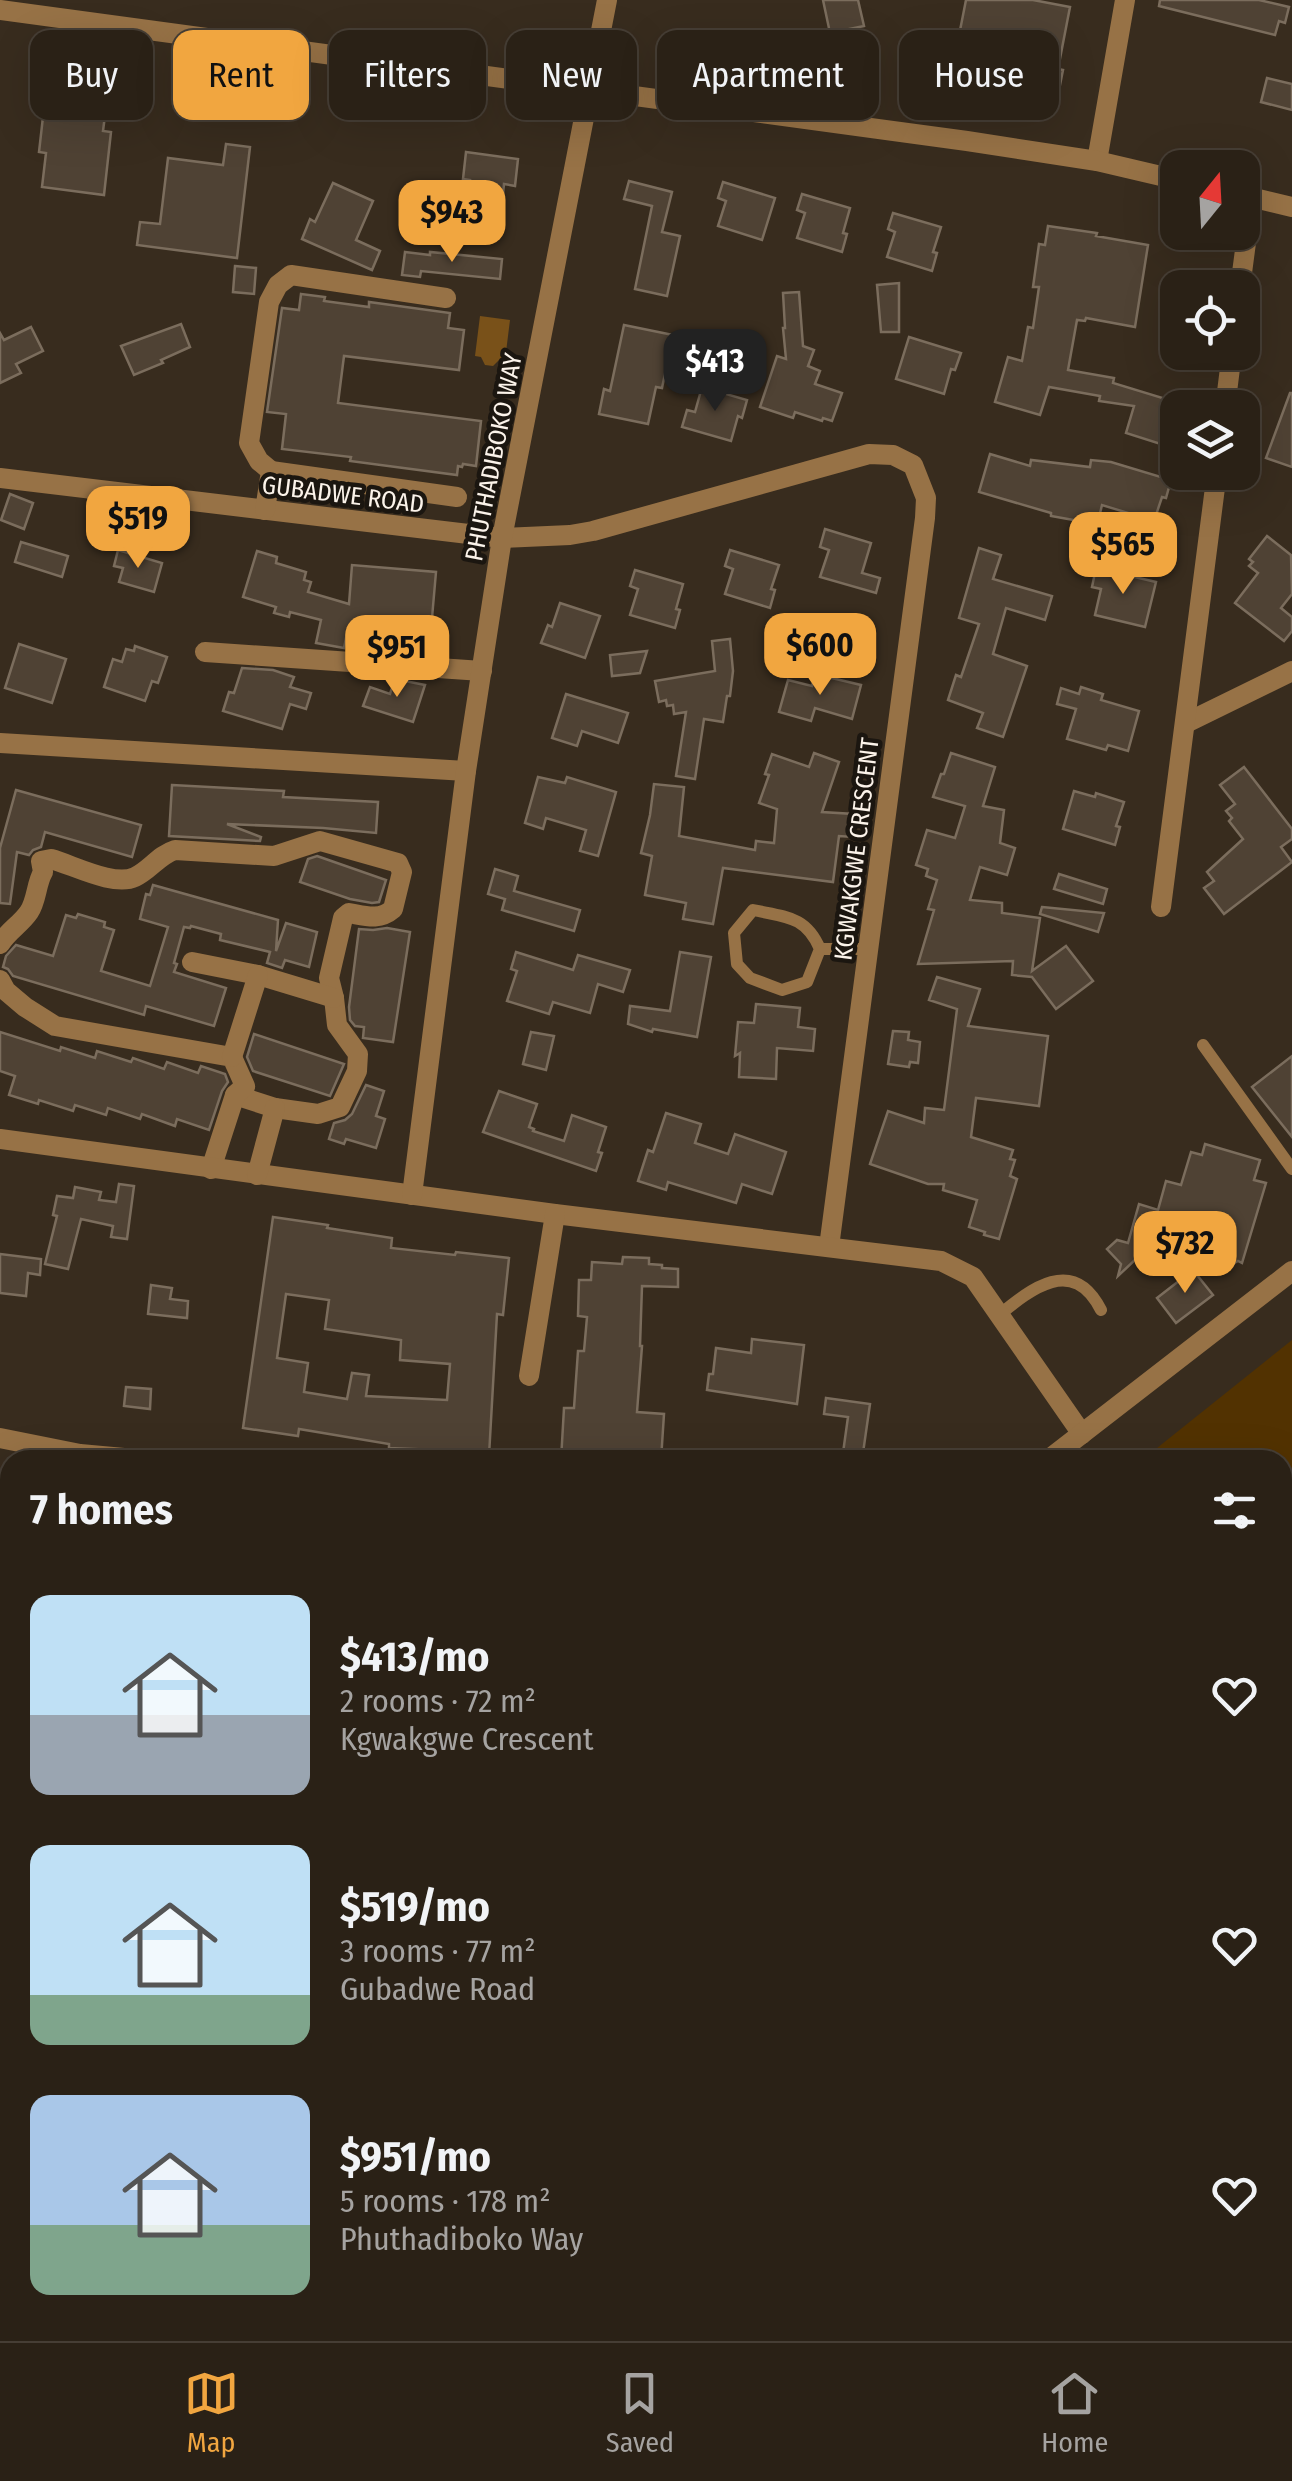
<!DOCTYPE html>
<meta charset="utf-8">
<style>
:root{--surface:#2a2116;--page:#32291f;--text:#f1f3f6;--muted:#a5a3a1;--line:#463e35;--accent:#f1a640}
body{margin:0;font-family:"Fira Sans Condensed",sans-serif;background:var(--page);color:var(--text);height:100vh;display:flex;flex-direction:column;font-size:38px;white-space:nowrap}
*{box-sizing:border-box;margin:0}
p{font-size:32px;color:var(--muted)}
.icon{flex:none;width:55px;height:55px;fill:none;stroke:currentColor;stroke-width:2;stroke-linecap:round;stroke-linejoin:round}
.map{position:relative;flex:1;overflow:hidden}
.side{position:absolute;left:0px;top:1450px;width:1292px;height:892px;display:flex;flex-direction:column;background:var(--surface);border-radius:30px 30px 0 0;box-shadow:0 10px 40px #0002,0 0 0 2px var(--line)}
.side>*{flex:none}
.guide{position:absolute;left:30px;top:30px;width:1232px;height:90px;display:flex;gap:20px}
.needle{width:65px;rotate:18deg}
.controls{position:absolute;left:1160px;top:150px;display:grid;gap:20px}
.controls a{display:grid;place-items:center;width:100px;height:100px;border-radius:20px;background:var(--surface);box-shadow:0 10px 40px #0002,0 0 0 2px var(--line);font-size:50px}
.price{position:absolute;translate:-50% -85px;padding:0 22px;border-radius:20px;background:var(--accent);color:#111;font-size:32px;line-height:65px;filter:drop-shadow(0 2px 5px #0008)}
.price::after{content:'';position:absolute;left:50%;top:60px;width:30px;height:22px;margin-left:-15px;background:inherit;clip-path:polygon(0 0,100% 0,50% 100%)}
.price.active{background:#222;color:#fff}
ul{padding:0;list-style:none}
li{display:flex;align-items:center;gap:30px;height:250px;padding:0 30px}
li span{display:grid;place-items:center;flex:none;width:280px;height:200px;border-radius:20px;color:#555}
li>.icon{margin-inline-start:auto}
span .icon{width:120px;height:120px;fill:#fffc;stroke-width:1}
li b{font-size:42px}
h2{display:flex;justify-content:space-between;align-items:center;height:120px;padding:0 30px;font-size:42px}
.chip{padding:0 35px;border-radius:20px;background:var(--surface);box-shadow:0 10px 40px #0002,0 0 0 2px var(--line);font-size:35px;line-height:90px}
.chip.active{background:var(--accent);color:#111}
.menu{display:flex;justify-content:space-around;align-items:center;height:140px;border-top:2px solid var(--line);background:var(--surface);font-size:28px;color:var(--muted)}
.menu a{display:grid;justify-items:center;gap:5px}
.menu .active{color:var(--accent)}
.map>svg:first-child{display:block}
</style>
<div class="map">
<svg width="1292" height="2341" viewBox="0 0 1292 2341">
<rect width="100%" height="100%" fill="#382c1e"/>
<polygon fill="#523201" points="1292,1340 1292,2341 523,2341 516,2333 1282,2332 1282,1460 1142,1460"/>
<polygon fill="#795119" points="480,316 510,320 505,360 500,359 493,366 485,365 481,357 475,356"/>
<g fill="#4f4234" stroke="#7b6d5d" stroke-width="2.5" fill-rule="evenodd">
<polygon points="823,0 858,0 864,26 830,33"/>
<polygon points="966,0 1033,0 1070,7 1058,69 1063,70 1060,85 1055,85 1054,93 1014,85 1016,73 954,61"/>
<polygon points="1160,0 1259,0 1289,7 1285,23 1279,21 1275,35 1159,6"/>
<polygon points="1267,78 1292,84 1292,110 1261,102"/>
<polygon points="87,98 107,100 103,131 111,132 104,195 42,187 46,153 39,152 44,108 85,113"/>
<polygon points="226,144 250,147 237,258 137,245 140,222 160,224 168,158 223,165"/>
<polygon points="466,152 518,159 515,186 504,184 502,205 467,200 470,180 463,179"/>
<polygon points="629,181 672,192 662,232 680,236 667,296 635,289 652,206 624,199"/>
<polygon points="723,182 775,198 762,240 718,226 726,201 718,198"/>
<polygon points="333,183 373,201 356,240 380,251 372,270 302,239 310,219 315,222"/>
<polygon points="802,194 850,208 843,233 847,234 842,252 797,238 805,213 797,210"/>
<polygon points="893,213 941,227 933,252 937,253 932,271 887,257 895,232 888,229"/>
<polygon points="1048,226 1097,233 1096,236 1148,245 1135,327 1086,318 1085,321 1077,320 1068,370 1114,378 1113,383 1179,403 1172,428 1176,429 1170,447 1126,433 1134,406 1099,401 1100,396 1049,387 1040,415 995,402 1008,357 1022,361 1028,327 1033,328 1039,287 1033,287 1039,244 1045,245"/>
<polygon points="405,252 430,255 430,252 502,259 500,279 421,271 420,277 402,275"/>
<polygon points="235,266 256,268 254,294 233,292"/>
<polygon points="899,283 899,332 881,332 877,285"/>
<polygon points="799,292 803,346 814,350 808,366 820,371 815,384 842,393 832,421 823,418 822,421 795,412 793,418 760,407 777,356 786,359 783,328 785,328 783,293"/>
<polygon points="301,294 325,297 324,301 369,307 369,302 450,313 448,328 464,330 459,370 344,356 338,403 481,421 476,466 463,464 462,467 458,466 457,475 350,461 351,457 282,449 286,414 267,412 282,308 299,310"/>
<polygon points="181,324 190,347 161,360 163,363 134,375 121,346"/>
<polygon points="624,325 673,335 662,388 656,387 648,424 599,414 604,389 610,391"/>
<polygon points="31,327 43,351 16,364 21,373 0,383 0,333 4,340"/>
<polygon points="909,337 961,353 955,370 951,369 944,394 896,379"/>
<polygon points="702,387 747,400 742,418 738,416 731,441 682,427 687,410 695,412"/>
<polygon points="1290,393 1292,393 1292,467 1266,458"/>
<polygon points="990,454 1030,466 1031,460 1090,467 1091,460 1111,462 1171,480 1166,498 1162,497 1154,521 1102,505 1096,530 1077,526 1079,521 1051,516 1051,513 979,492"/>
<polygon points="10,494 33,503 24,529 1,520"/>
<polygon points="825,529 871,543 862,573 880,578 876,593 820,577 829,550 820,547"/>
<polygon points="1267,536 1291,555 1292,594 1281,608 1292,617 1292,631 1284,641 1235,603 1258,573 1249,566 1253,562 1249,559"/>
<polygon points="21,542 68,556 62,577 15,562"/>
<polygon points="979,548 1001,555 993,579 1052,596 1045,620 1006,608 993,654 1027,666 1003,737 977,728 983,713 948,700 956,675 961,677 979,624 959,618"/>
<polygon points="118,550 162,563 154,592 119,582 123,568 114,566"/>
<polygon points="730,550 779,565 771,589 775,590 770,608 725,594 733,569 725,566"/>
<polygon points="257,551 277,557 276,563 306,572 304,580 311,582 308,592 349,604 352,565 436,572 430,641 347,633 344,648 316,643 321,620 290,612 289,617 274,613 276,607 243,597"/>
<polygon points="1096,568 1156,582 1145,627 1095,615 1101,589 1092,587"/>
<polygon points="635,570 683,584 676,609 680,610 675,628 630,615 638,589 630,586"/>
<polygon points="560,603 600,616 585,658 541,643 548,625 552,627"/>
<polygon points="730,639 733,671 730,696 727,696 723,722 704,719 695,779 676,776 686,712 674,714 673,705 667,706 666,700 659,702 655,681 715,671 712,641"/>
<polygon points="19,644 66,659 52,703 5,688"/>
<polygon points="135,646 167,657 158,683 152,681 145,701 104,687 113,659 122,662 126,649 134,651"/>
<polygon points="647,651 640,673 612,676 610,655"/>
<polygon points="242,668 273,670 294,677 290,687 311,693 306,709 290,704 282,729 223,711 229,692 234,693"/>
<polygon points="815,674 861,685 852,719 815,708 811,721 779,712 788,680 812,686"/>
<polygon points="395,679 425,685 413,722 363,706 370,687 390,694"/>
<polygon points="1081,687 1103,694 1101,700 1139,711 1128,751 1108,745 1106,750 1067,739 1076,709 1057,704 1061,688 1079,694"/>
<polygon points="566,694 628,713 618,743 582,731 577,746 552,738"/>
<polygon points="814,753 839,762 822,812 854,814 853,837 839,836 833,882 723,868 713,924 683,919 686,903 645,895 652,856 641,853 650,815 654,784 684,787 679,836 755,850 756,841 774,843 777,809 759,803 769,775 765,774 772,754 809,767"/>
<polygon points="951,753 995,767 983,806 1004,810 1000,843 1015,848 1007,875 980,867 970,900 1002,903 1002,913 1040,918 1032,971 1066,946 1093,981 1056,1009 1032,977 1012,975 1013,961 918,964 934,910 928,909 937,880 926,876 928,869 916,865 927,830 955,838 965,806 933,797 941,774 944,774"/>
<polygon points="1244,767 1292,829 1292,839 1281,847 1292,862 1224,914 1204,888 1214,881 1207,872 1243,839 1229,821 1232,818 1226,811 1235,804 1220,785"/>
<polygon points="538,777 565,783 567,777 616,792 598,856 580,851 586,830 546,818 543,829 525,823"/>
<polygon points="172,785 284,791 283,797 378,802 376,833 323,828 227,824 261,837 260,841 169,836"/>
<polygon points="16,790 141,825 132,857 45,832 41,847 33,850 29,855 17,852 10,904 0,903 0,848"/>
<polygon points="1074,791 1095,797 1096,793 1124,802 1116,826 1120,827 1115,845 1063,829"/>
<polygon points="317,856 386,880 379,902 372,903 350,899 300,882 308,859"/>
<polygon points="495,869 518,876 514,891 580,910 574,931 502,910 505,899 488,894"/>
<polygon points="1059,874 1107,889 1103,904 1054,889"/>
<polygon points="153,885 278,920 276,951 286,923 317,932 309,967 285,960 282,968 267,963 270,952 220,940 221,934 191,926 190,928 184,927 174,963 177,964 174,972 226,988 214,1026 146,1006 144,1015 13,976 8,969 3,967 6,956 16,945 53,956 66,915 76,918 78,914 105,922 104,927 114,930 101,971 150,986 168,927 140,919 146,894 150,895"/>
<polygon points="1042,907 1104,913 1098,932 1040,914"/>
<polygon points="387,928 410,932 393,1042 363,1038 364,1027 355,1026 350,1020 349,1007 359,929 373,930"/>
<polygon points="516,952 573,970 578,955 630,970 623,992 598,984 590,1013 553,1002 549,1014 507,1001 517,971 511,969"/>
<polygon points="680,952 711,957 697,1037 653,1029 652,1032 628,1024 630,1006 670,1011"/>
<polygon points="937,977 980,989 968,1026 1048,1036 1039,1106 976,1098 971,1137 1013,1150 1010,1159 1015,1160 1010,1176 1017,1179 999,1239 984,1235 985,1232 969,1227 977,1200 943,1190 944,1184 928,1184 870,1164 888,1111 924,1123 925,1108 944,1110 957,1009 929,1000"/>
<polygon points="756,1004 800,1008 798,1027 815,1029 813,1051 777,1048 776,1079 739,1077 740,1053 735,1056 738,1022 754,1023"/>
<polygon points="893,1031 909,1032 908,1040 920,1042 918,1063 910,1062 909,1067 888,1064"/>
<polygon points="0,1032 60,1051 61,1047 95,1058 97,1051 131,1062 133,1058 164,1069 167,1062 198,1073 201,1066 225,1074 228,1082 222,1091 209,1130 177,1119 175,1126 142,1114 140,1119 108,1108 106,1115 75,1105 73,1111 39,1100 38,1104 9,1095 15,1076 0,1071"/>
<polygon points="531,1032 554,1036 546,1070 523,1064"/>
<polygon points="254,1034 344,1064 330,1096 253,1071 247,1057"/>
<polygon points="1292,1056 1292,1137 1252,1087"/>
<polygon points="366,1085 384,1091 376,1116 385,1119 376,1148 346,1139 344,1144 329,1139 334,1123 345,1120 352,1114"/>
<polygon points="499,1091 537,1104 529,1127 534,1129 533,1131 564,1141 572,1115 606,1127 598,1152 602,1153 596,1171 483,1132"/>
<polygon points="666,1113 701,1124 695,1143 728,1154 735,1134 786,1152 772,1194 742,1184 736,1203 668,1182 666,1190 638,1181 648,1150 653,1152"/>
<polygon points="1205,1144 1260,1160 1254,1180 1266,1183 1242,1263 1238,1261 1229,1266 1199,1265 1213,1254 1158,1238 1118,1276 1121,1264 1107,1249 1117,1240 1128,1243 1139,1204 1158,1210 1166,1181 1181,1185 1191,1152 1202,1155"/>
<polygon points="119,1184 134,1186 127,1239 111,1237 113,1226 81,1219 68,1269 45,1264 57,1216 53,1215 57,1196 73,1198 75,1187 101,1192 99,1200 116,1202"/>
<path d="M273,1217l55,8 -1,3 65,10 -1,10 64,7 1,-3 53,6 -6,57 -6,-1 -8,142 -53,-2v-4l-47,-2v-4l-90,-15 -1,7 -55,-8zM286,1294l43,6 -4,29 76,11 -1,20 50,4 -3,36 -81,-4 3,-21 -17,-2 -5,26 -43,-7 4,-29 -31,-5z"/>
<polygon points="0,1254 41,1259 40,1275 28,1273 26,1296 0,1293"/>
<polygon points="623,1257 649,1258 649,1264 662,1265 662,1268 678,1269 678,1287 642,1286 640,1346 642,1346 637,1412 664,1414 661,1460 561,1460 564,1408 574,1408 578,1351 584,1351 587,1317 578,1316 579,1280 591,1280 592,1262 622,1264"/>
<polygon points="1193,1270 1213,1295 1176,1323 1157,1298"/>
<polygon points="151,1285 172,1288 170,1299 188,1301 187,1318 148,1314"/>
<polygon points="752,1339 804,1345 797,1404 707,1390 709,1374 713,1374 716,1348 751,1353"/>
<polygon points="126,1387 151,1389 150,1409 124,1406"/>
<polygon points="826,1398 870,1404 862,1460 842,1460 848,1417 824,1414"/>
</g>
<g fill="none" stroke-linecap="round" stroke-linejoin="round">
<g stroke="#977246" stroke-width="12">
<path d="M753,910c33,7 53,6 67,39l-13,33 -25,8 -32,-12 -13,-14 -3,-31z"/>
<polyline points="820,949 868,949"/>
<polyline points="1203,1045 1292,1169"/>
<path d="M999,1315c32,-26 74,-60 102,-5"/>
</g>
<g stroke="#977246" stroke-width="20">
<polyline points="1097,161 1125,0"/>
<polyline points="1240,288 1252,197"/>
<polyline points="1225,408 1232,352"/>
<polyline points="271,471 457,497"/>
<polyline points="0,478 502,538 570,535 593,531 869,454 893,455 913,465 926,498 925,518 829,1247"/>
<polyline points="265,510 271,471 259,461 249,443 269,302 278,285 291,275 446,298"/>
<polyline points="205,652 482,671"/>
<polyline points="1186,723 1292,671"/>
<polyline points="0,743 466,771"/>
<polyline points="1161,907 1217,472"/>
<path d="M0,944c8,-13 21,-20 29,-32 8,-12 7,-28 14,-40l-2,-11 10,-2c22,6 63,28 84,18 15,-7 24,-22 40,-27l99,6 46,-15 78,22 4,9 -9,37c-14,12 -27,7 -44,4l-6,5 -14,60 5,20 3,27 21,29 -1,17 -17,36 -22,7 -43,-6 -40,-13"/>
<polyline points="192,962 258,975 334,998"/>
<polyline points="0,980 6,991 25,1007 55,1026 232,1057 245,1086 235,1095 211,1169"/>
<polyline points="232,1057 258,975"/>
<polyline points="0,1139 555,1214 941,1261 973,1277 1082,1434"/>
<polyline points="257,1175 275,1108"/>
<polyline points="412,1195 466,771 502,538 607,0"/>
<polyline points="529,1376 555,1214"/>
<polyline points="0,1438 80,1454 146,1460"/>
<polyline points="1048,1460 1292,1271"/>
<polyline points="0,1642 10,1647"/>
<polyline points="58,2341 64,2332"/>
<polyline points="100,2341 105,2332"/>
</g>
<g stroke="#977246" stroke-width="20">
<polyline points="0,10 967,141 1097,161 1178,180"/>
<polyline points="1242,195 1292,207"/>
</g>
<g stroke="#f5b86e" stroke-width="25">
<polyline points="0,2159 10,2170"/>
<polyline points="0,2220 10,2230"/>
<polyline points="126,2332 135,2341"/>
<polyline points="186,2332 196,2341"/>
<polyline points="39,2341 40,2332"/>
</g>
</g>
<g text-anchor="middle" stroke-width="9" stroke-linejoin="round" paint-order="stroke">
<g font-size="25" fill="#fbf3ea" stroke="#1b1610">
<text transform="translate(493 457) rotate(-79)" y="9">PHUTHADIBOKO WAY</text>
<text transform="translate(343 494) rotate(7)" y="9">GUBADWE ROAD</text>
<text transform="translate(856 849) rotate(-83)" y="9">KGWAKGWE CRESCENT</text>
</g>
</g>
</svg>
<div class="controls">
<a><svg class="needle" viewBox="-14 -14 28 28"><path d="M0-13l5 13h-10z" fill="#e53935"/><path d="M0 13l5-13h-10z" fill="#a5a3a1"/></svg></a>
<a><svg class="icon" aria-label="locate" viewBox="0 0 24 24"><circle cx="12" cy="12" r="6"/><path d="M12 2v4M12 18v4M2 12h4M18 12h4"/></svg></a>
<a><svg class="icon" aria-label="layers" viewBox="0 0 24 24"><path d="M12 4l9 5-9 5-9-5zM3 14l9 5 9-5"/></svg></a>
</div>
<b class="price" style="left:452px;top:265px">$943</b>
<b class="price active" style="left:715px;top:414px">$413</b>
<b class="price" style="left:138px;top:571px">$519</b>
<b class="price" style="left:1123px;top:597px">$565</b>
<b class="price" style="left:820px;top:698px">$600</b>
<b class="price" style="left:397px;top:700px">$951</b>
<b class="price" style="left:1185px;top:1296px">$732</b>
<div class="guide">
<a class="chip">Buy</a>
<a class="chip active">Rent</a>
<a class="chip">Filters</a>
<a class="chip">New</a>
<a class="chip">Apartment</a>
<a class="chip">House</a>
</div>
<section class="side">
<h2>7 homes<svg class="icon" aria-label="filters" viewBox="0 0 24 24"><path d="M4 7h16M4 17h16"/><circle cx="9" cy="7" r="2"/><circle cx="15" cy="17" r="2"/></svg></h2>
<ul>
<li><span style="background:linear-gradient(#bfe0f5 60%,#9aa5b1 0)"><svg class="icon" aria-label="home" viewBox="0 0 24 24"><path d="M3 11l9-7 9 7M6 9v11h12V9"/></svg></span><div><b>$413/mo</b><p>2 rooms · 72 m²</p><p>Kgwakgwe Crescent</p></div><svg class="icon" aria-label="heart" viewBox="0 0 24 24"><path d="M12 20l-8-8c-3-5 5-10 8-4 3-6 11-1 8 4z"/></svg></li>
<li><span style="background:linear-gradient(#bfe0f5 75%,#7fa58c 0)"><svg class="icon" aria-label="home" viewBox="0 0 24 24"><path d="M3 11l9-7 9 7M6 9v11h12V9"/></svg></span><div><b>$519/mo</b><p>3 rooms · 77 m²</p><p>Gubadwe Road</p></div><svg class="icon" aria-label="heart" viewBox="0 0 24 24"><path d="M12 20l-8-8c-3-5 5-10 8-4 3-6 11-1 8 4z"/></svg></li>
<li><span style="background:linear-gradient(#a9c7e8 65%,#7fa58c 0)"><svg class="icon" aria-label="home" viewBox="0 0 24 24"><path d="M3 11l9-7 9 7M6 9v11h12V9"/></svg></span><div><b>$951/mo</b><p>5 rooms · 178 m²</p><p>Phuthadiboko Way</p></div><svg class="icon" aria-label="heart" viewBox="0 0 24 24"><path d="M12 20l-8-8c-3-5 5-10 8-4 3-6 11-1 8 4z"/></svg></li>
</ul>
</section>
</div>
<nav class="menu">
<a class="active"><svg class="icon" aria-label="map" viewBox="0 0 24 24"><path d="M3 6l6-2 6 2 6-2v14l-6 2-6-2-6 2zM9 4v14M15 6v14"/></svg>Map</a>
<a><svg class="icon" aria-label="saved" viewBox="0 0 24 24"><path d="M7 4h10v16l-5-4-5 4z"/></svg>Saved</a>
<a><svg class="icon" aria-label="home" viewBox="0 0 24 24"><path d="M3 11l9-7 9 7M6 9v11h12V9"/></svg>Home</a>
</nav>
